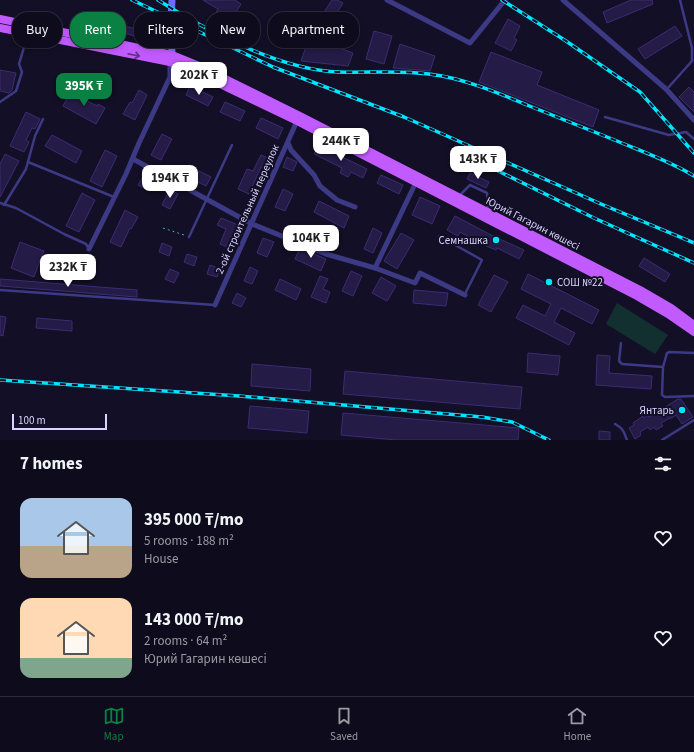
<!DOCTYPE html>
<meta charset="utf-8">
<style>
:root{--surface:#0e0b1c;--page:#1c1929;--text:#f1f3f6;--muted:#9b9ba3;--line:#2e2b3b;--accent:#0b8043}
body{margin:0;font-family:"Source Sans 3",sans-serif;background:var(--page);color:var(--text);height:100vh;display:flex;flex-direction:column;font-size:15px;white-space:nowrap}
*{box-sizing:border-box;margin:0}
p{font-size:13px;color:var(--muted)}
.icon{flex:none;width:22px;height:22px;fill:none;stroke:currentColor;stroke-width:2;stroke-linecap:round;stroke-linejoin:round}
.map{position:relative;height:440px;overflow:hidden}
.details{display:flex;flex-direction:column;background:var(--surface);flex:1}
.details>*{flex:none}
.guide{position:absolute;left:12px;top:12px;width:400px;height:36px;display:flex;gap:8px}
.scale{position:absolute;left:12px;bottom:10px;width:95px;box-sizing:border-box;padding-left:4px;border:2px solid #d9d4ff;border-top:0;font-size:11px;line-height:14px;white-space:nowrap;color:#d9d4ff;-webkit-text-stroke:3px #130f26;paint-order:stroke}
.price{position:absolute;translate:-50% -34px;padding:0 9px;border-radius:8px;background:#fff;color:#222;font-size:13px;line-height:26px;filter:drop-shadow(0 1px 2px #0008)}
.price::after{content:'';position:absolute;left:50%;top:24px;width:12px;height:9px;margin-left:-6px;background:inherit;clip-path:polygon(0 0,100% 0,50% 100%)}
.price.selected{background:var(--accent);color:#fff}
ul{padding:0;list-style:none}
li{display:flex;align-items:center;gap:12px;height:100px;padding:0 20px}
li span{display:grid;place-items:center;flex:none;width:112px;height:80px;border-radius:12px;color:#555}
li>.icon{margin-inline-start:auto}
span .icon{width:48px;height:48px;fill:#fffc;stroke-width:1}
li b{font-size:17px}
h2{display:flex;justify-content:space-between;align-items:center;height:48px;padding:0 20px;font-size:17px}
.chip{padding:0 14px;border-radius:16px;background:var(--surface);box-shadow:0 2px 6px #0003,0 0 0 1px var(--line);font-size:14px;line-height:36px}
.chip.selected{background:var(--accent);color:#fff}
.menu{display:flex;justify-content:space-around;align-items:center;height:56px;border-top:1px solid var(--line);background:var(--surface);font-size:11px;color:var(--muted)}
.menu a{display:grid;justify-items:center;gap:2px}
.menu .selected{color:var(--accent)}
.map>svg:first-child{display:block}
</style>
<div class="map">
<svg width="694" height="440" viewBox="0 0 694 440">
<rect width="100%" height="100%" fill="#130f26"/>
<polygon fill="#12302f" points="617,303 668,335 655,354 606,324"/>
<g fill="#241b47" stroke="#3b2d73">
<polygon points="203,0 235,0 241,4 225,31 210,22 218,9"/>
<polygon points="332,0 337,0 343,3 334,17 341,21 332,45 353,53 348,66 301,61 311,32 323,12 324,12"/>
<polygon points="631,0 652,0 653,4 607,23 603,12"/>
<polygon points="508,19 520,26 514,38 517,40 511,51 495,43"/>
<polygon points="119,25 146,31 143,34 144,39 118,31"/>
<polygon points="675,26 682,36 645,59 638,49"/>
<polygon points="374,31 392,36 384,64 366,59"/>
<polygon points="400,44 435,56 430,71 393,68"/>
<polygon points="491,52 542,72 537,85 599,110 593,127 479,82"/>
<polygon points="0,70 16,73 12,90 9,93 0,91"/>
<polygon points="190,86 213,97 208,106 186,95"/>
<polygon points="689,87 694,92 694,112 679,97"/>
<polygon points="72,89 80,93 78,96 97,106 98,104 105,108 96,124 63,106"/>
<polygon points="139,90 147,95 135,120 123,114 130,102 132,103"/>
<polygon points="225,102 245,111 240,121 220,112"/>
<polygon points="26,112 40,119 35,129 32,128 26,140 29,142 24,152 10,146"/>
<polygon points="261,118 283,128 278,139 256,128"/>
<polygon points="162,134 172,139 161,160 151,155"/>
<polygon points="52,135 82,151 76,163 45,146"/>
<polygon points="318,145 367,169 363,178 351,172 348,177 340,173 342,168 314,154"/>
<polygon points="105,150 117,156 102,187 90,181"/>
<polygon points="5,154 19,161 0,197 0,164"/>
<polygon points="261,155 270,159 265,169 261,167 249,194 238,189 247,169 253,171"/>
<polygon points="287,157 297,162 293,171 283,167"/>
<polygon points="178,166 187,171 182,181 173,176"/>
<polygon points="199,171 211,177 206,186 194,180"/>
<polygon points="470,173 489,182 486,188 467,179"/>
<polygon points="144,175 153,181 148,190 138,185"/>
<polygon points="381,175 403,185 399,194 377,183"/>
<polygon points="170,189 178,194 170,209 162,205"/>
<polygon points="283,189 293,194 285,211 275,207"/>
<polygon points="82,193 95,200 79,232 66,226"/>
<polygon points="420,197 440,206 432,224 412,215"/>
<polygon points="319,201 349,216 344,228 314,212"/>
<polygon points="125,210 138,217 131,229 130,228 121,247 110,242"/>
<polygon points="455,216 493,236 524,250 519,259 497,248 496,250 484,245 460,232 458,236 447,230"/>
<polygon points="221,218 238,225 232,239 233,239 230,248 220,244 226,229 217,225"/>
<polygon points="373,228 382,233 373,253 364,249"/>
<polygon points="401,233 414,240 397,269 384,261"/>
<polygon points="263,238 274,242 267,257 257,253"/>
<polygon points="20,242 44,251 42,255 48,258 46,262 40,260 34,277 11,268"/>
<polygon points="162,243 172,247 169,256 159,252"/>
<polygon points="300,248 326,259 321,271 295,259"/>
<polygon points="187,254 197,257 194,266 184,262"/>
<polygon points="644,258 670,274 665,282 639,266"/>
<polygon points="210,265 220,269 217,277 207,274"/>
<polygon points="250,267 258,271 252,284 244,281"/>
<polygon points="170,269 179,273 174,283 165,279"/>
<polygon points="351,271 362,276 353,296 342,291"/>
<polygon points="528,274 599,310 592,324 561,308 554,322 575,333 569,345 516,318 523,305 545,316 551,304 521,289"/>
<polygon points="494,275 508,282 491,312 478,305"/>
<polygon points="320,276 328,279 323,289 330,292 326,303 311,297"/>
<polygon points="381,277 396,286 387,301 372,293"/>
<polygon points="0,279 137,290 137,297 0,286"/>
<polygon points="280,279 301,289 296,300 275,290"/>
<polygon points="414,290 448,293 446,306 413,303"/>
<polygon points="237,293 246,298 241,307 232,303"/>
<polygon points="0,316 6,317 3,336 0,335"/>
<polygon points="37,318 72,321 72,331 36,328"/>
<polygon points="528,353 560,356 558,375 527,372"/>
<polygon points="597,355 610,356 609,373 652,376 651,389 596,385"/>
<polygon points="252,364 311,369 310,391 251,386"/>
<polygon points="345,371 522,387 520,409 343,394"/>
<polygon points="678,399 681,399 693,417 682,424 676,415 670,419 670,418 661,423 663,426 656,430 654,427 650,430 648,427 640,432 641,435 635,439 629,428 634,425 633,423 643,416 644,418 648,415 649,417"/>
<polygon points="250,406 309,411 307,433 248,428"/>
<polygon points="343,413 519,428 518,440 396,440 341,435"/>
<polygon points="599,431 610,432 610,440 599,440"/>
</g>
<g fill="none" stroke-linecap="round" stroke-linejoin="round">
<polyline stroke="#2fb8b0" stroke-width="1" stroke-dasharray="2 3" stroke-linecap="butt" points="163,228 184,235"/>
<g stroke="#3d3a85" stroke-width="2.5">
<polyline points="146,35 151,36 158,50"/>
<polyline points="118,42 125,35"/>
<polyline points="667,89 692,61 692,48 680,0"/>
<polyline points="0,102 16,91 22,72 19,64 28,34"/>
<polyline points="605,117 669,135 686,132 694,139"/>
<polyline points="28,162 114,197"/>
<polyline points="459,196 470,185 487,193 488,210"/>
<polyline points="0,203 16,208 64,234 86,244 89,249"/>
<polyline points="4,205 26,169 35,136 43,119"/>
<polyline points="439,236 482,260 465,294"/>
<polyline points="189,237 232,145"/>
<polyline points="0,290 215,305"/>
<polyline points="621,343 619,361 622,364 663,367"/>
<polyline points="694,353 670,352 667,353 663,367 662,395 665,397 694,396"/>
<path d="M615,424c10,6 8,7 12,16"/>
<polyline points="662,440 694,420"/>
</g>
<g stroke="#3d3a85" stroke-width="5">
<polyline points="387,0 470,43 505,0"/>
<polyline points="563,0 666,89 694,120"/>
<polyline points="288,143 291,150 314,175 320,186 337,200 355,207"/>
<polyline points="133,159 252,224 326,254 375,268 415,283 420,273 465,295"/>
<polyline points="89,249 126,174 139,143 170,77 170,59"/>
<polyline points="375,268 417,180"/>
<polyline points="215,305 297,121"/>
</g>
<polyline stroke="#6f6bff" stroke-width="7" points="172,55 171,19 172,0"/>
<g stroke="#c25bff" stroke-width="8">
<polyline points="0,19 172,55 199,66 300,116 640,290 671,308 694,325"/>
<polyline points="0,28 170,62 197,73 297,121 637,296 668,314 694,332"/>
</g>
<defs>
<g id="rail">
<polyline points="132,0 273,67 404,117 601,204 694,243"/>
<path d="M158,0c49,31 122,70 181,72 30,1 60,-2 90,2 34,4 67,18 98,31 30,12 60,24 90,36 24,10 55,21 77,35"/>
<polyline points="502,0 566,41 640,92 694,153"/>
<polyline points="484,164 594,218 694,263"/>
<polyline points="0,380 239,396 482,417 512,422 549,440"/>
</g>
</defs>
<use href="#rail" stroke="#00e5ff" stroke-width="3.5"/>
<use href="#rail" stroke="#130f26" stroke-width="2" stroke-dasharray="6" stroke-linecap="butt"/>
</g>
<defs><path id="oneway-shaft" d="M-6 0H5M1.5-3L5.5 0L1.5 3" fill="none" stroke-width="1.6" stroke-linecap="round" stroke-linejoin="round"/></defs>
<use stroke="#623188" href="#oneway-shaft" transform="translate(134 55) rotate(11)"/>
<g fill="#00e5ff" stroke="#130f26" stroke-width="1.5">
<circle cx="496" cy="240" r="4"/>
<circle cx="549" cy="282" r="4"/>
<circle cx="682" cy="410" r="4"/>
</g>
<g text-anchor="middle" stroke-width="4" stroke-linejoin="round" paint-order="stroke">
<g font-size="11" fill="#d9d4ff" stroke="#130f26">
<text transform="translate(247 209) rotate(-66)" y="4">2-ой строительный переулок</text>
<text transform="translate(533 223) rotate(27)" y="4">Юрий Гагарин көшесі</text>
</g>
<g font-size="11" fill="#d9d4ff" stroke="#130f26" text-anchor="end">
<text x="488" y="244">Семнашка</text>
<text x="557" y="286" text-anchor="start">СОШ №22</text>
<text x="674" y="414">Янтарь</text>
</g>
</g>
</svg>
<div class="scale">100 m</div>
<b class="price" style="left:199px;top:96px">202K ₸</b>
<b class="price selected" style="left:84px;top:107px">395K ₸</b>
<b class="price" style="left:341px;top:162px">244K ₸</b>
<b class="price" style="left:478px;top:180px">143K ₸</b>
<b class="price" style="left:170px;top:199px">194K ₸</b>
<b class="price" style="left:311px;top:259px">104K ₸</b>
<b class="price" style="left:68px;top:288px">232K ₸</b>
<div class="guide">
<a class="chip">Buy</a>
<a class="chip selected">Rent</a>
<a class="chip">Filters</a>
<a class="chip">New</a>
<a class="chip">Apartment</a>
</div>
</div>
<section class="details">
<h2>7 homes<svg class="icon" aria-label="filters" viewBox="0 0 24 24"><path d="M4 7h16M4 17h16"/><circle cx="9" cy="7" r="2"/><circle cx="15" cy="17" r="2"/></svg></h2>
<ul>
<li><span style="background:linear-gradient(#a9c7e8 60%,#b9a48a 0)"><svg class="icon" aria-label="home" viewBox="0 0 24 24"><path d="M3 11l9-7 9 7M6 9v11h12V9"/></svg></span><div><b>395 000 ₸/mo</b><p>5 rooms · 188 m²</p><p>House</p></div><svg class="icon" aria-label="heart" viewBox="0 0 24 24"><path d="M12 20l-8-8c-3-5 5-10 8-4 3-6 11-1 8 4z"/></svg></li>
<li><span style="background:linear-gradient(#ffd9b3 75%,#7fa58c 0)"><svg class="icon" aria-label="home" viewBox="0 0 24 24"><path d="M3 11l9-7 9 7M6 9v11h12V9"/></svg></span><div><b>143 000 ₸/mo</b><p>2 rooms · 64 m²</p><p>Юрий Гагарин көшесі</p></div><svg class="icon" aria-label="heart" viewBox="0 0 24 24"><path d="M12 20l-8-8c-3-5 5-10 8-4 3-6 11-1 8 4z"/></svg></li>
</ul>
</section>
<nav class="menu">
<a class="selected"><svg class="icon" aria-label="map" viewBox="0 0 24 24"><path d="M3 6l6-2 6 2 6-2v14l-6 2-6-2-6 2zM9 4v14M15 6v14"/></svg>Map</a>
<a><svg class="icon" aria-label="saved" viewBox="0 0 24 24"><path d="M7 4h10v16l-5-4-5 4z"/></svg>Saved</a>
<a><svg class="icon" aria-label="home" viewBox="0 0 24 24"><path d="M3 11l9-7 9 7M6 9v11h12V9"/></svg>Home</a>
</nav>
